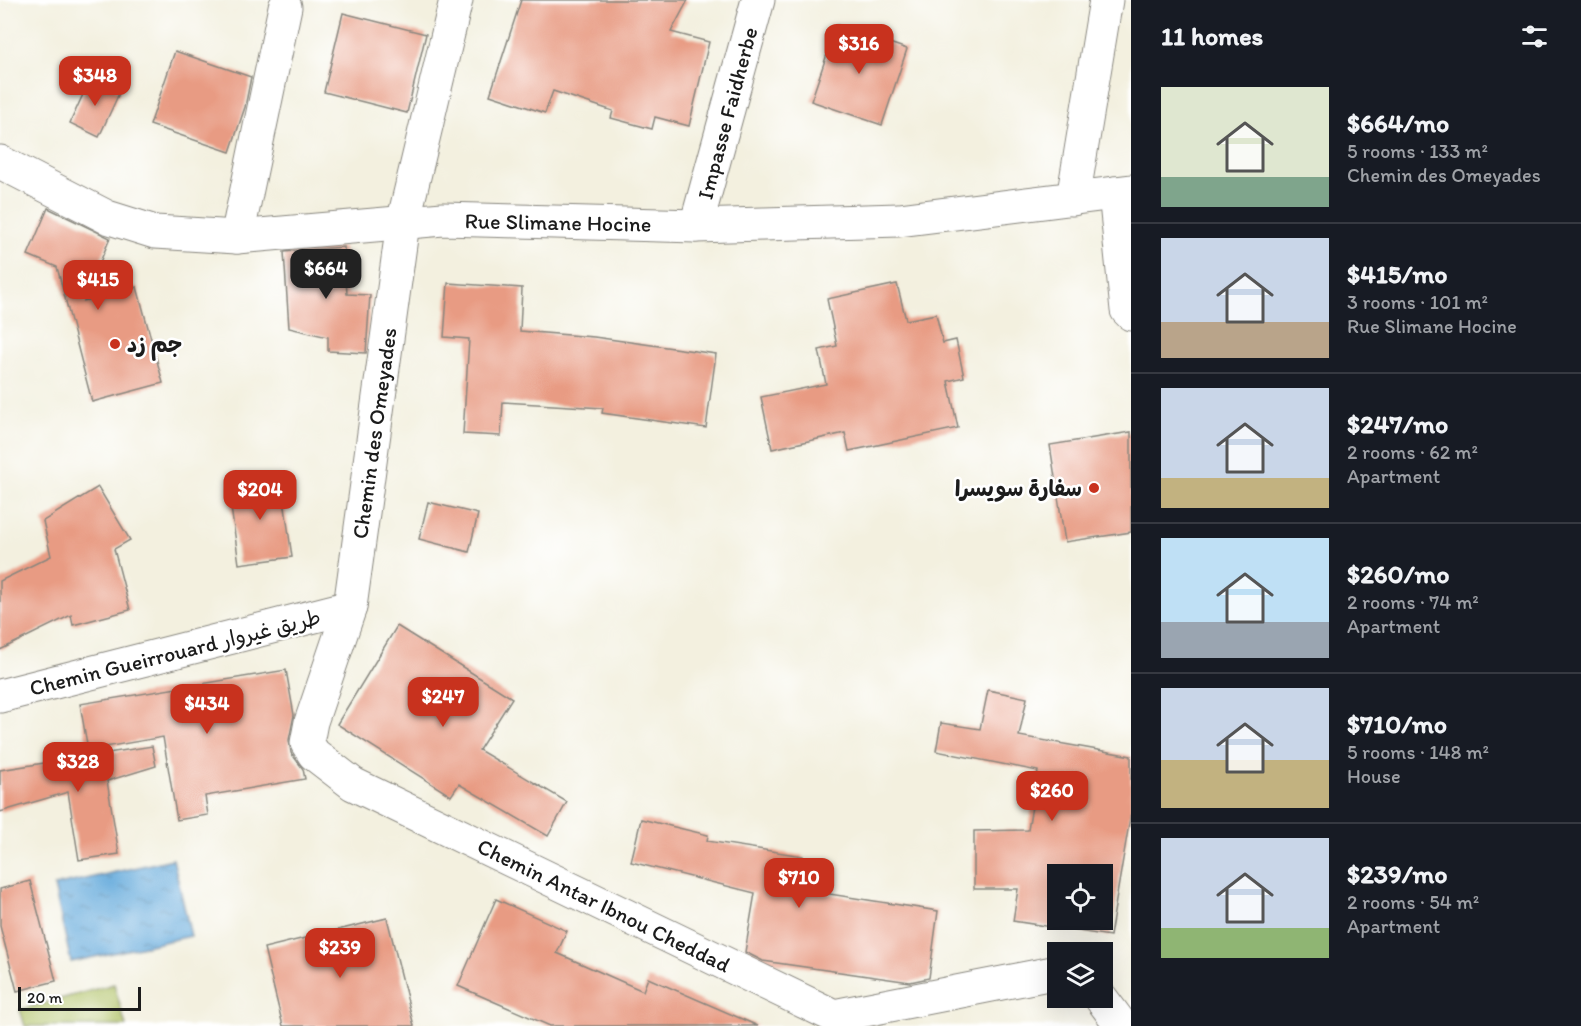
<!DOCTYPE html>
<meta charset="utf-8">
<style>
:root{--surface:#171b24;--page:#20242c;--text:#f1f3f6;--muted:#9ea1a6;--line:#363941;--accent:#c8321e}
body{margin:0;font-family:Itim,"Playpen Sans Arabic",sans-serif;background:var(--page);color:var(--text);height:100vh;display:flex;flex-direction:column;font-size:22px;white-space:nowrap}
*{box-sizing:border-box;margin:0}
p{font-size:20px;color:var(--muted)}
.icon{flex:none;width:33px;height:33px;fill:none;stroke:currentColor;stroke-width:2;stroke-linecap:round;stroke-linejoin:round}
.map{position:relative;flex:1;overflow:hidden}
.sheet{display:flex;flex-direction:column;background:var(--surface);width:450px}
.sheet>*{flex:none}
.tools{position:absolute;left:1047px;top:864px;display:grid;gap:12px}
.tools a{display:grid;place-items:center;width:66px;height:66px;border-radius:0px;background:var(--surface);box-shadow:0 6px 24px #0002;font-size:30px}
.scale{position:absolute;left:18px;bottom:15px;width:123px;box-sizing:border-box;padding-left:6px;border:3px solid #1c1c1c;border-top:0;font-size:16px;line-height:21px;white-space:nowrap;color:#1c1c1c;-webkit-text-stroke:4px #fff;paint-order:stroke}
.price{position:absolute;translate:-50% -51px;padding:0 14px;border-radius:12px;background:var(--accent);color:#fff;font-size:20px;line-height:39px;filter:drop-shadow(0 2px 3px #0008)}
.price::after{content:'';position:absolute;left:50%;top:36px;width:18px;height:14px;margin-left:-9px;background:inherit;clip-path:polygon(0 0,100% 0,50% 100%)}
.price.active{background:#222;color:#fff}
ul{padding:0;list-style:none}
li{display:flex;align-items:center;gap:18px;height:150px;padding:0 30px}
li+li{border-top:2px solid var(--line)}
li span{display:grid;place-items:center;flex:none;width:168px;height:120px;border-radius:0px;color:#555}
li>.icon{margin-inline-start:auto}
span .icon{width:72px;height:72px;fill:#fffc;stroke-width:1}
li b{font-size:26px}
h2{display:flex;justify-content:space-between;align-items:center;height:72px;padding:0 30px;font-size:26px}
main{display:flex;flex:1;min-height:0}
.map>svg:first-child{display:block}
</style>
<main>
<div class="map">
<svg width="1131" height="1026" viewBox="0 0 1131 1026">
<defs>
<pattern id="water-ripples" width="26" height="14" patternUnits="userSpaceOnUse" patternTransform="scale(1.5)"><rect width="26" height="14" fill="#65aadb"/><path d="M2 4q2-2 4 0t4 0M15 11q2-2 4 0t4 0" fill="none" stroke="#528ab1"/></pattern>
</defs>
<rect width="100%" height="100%" fill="#fff"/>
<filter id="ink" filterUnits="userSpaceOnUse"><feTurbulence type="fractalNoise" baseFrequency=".0167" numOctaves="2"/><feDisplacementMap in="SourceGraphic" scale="12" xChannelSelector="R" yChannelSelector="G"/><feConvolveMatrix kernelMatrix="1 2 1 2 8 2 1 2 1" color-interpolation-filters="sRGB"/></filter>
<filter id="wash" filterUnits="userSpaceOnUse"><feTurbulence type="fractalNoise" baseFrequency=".008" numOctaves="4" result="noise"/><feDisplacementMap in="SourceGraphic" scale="24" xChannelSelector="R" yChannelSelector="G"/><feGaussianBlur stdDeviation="1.35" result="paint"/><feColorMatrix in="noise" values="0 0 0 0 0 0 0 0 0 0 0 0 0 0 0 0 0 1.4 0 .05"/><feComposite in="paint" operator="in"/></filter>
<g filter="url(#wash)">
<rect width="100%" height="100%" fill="#f3f0df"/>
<polygon fill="#afc164" stroke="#666e40" stroke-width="1.5" points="114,984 126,1026 25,1026 20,1010"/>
<polygon fill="url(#water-ripples)" stroke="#40637c" stroke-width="1.5" points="173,859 191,936 71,962 54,886"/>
<g id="blocks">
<g fill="#e89b83" fill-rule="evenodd">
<polygon points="521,0 688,0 671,32 709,42 689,126 655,117 652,129 611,118 613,111 553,91 545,113 490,95"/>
<polygon points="343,13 426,34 407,113 324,92"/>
<polygon points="837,25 907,49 882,125 811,101"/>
<polygon points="175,51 251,77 245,107 230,152 150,125"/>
<polygon points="91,77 120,91 99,137 70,123"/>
<polygon points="48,208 110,238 84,301 137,287 163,383 92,402 57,267 28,255"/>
<polygon points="344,247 347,294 370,295 366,353 328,351 328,337 289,328 284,252"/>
<polygon points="448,283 522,288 520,331 594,337 716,354 706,428 602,413 603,408 503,402 501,436 463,434 469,339 444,337"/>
<polygon points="897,284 906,320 936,314 943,343 956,340 964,377 948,381 958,428 849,451 845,433 772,449 761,397 826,384 819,350 837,346 827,299"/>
<polygon points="1131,432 1131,532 1065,542 1050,445"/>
<polygon points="281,479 292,557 239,564 228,486"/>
<polygon points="98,487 130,540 114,549 130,610 73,625 71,615 0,650 0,581 51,556 43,521"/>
<polygon points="428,502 478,514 469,552 419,539"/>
<polygon points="397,626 512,698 479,750 567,802 548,836 459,784 451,796 337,724"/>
<polygon points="286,670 294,715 289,740 291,753 303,769 305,779 205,796 208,815 177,820 163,737 88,750 80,704"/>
<path d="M988,690l39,8 -8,38 112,20v56l-21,124 -97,-15 5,-32h-44v-58l54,-1 10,-59 -102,-20 5,-28 39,6zM1058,874h44v46h-44z"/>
<polygon points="152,746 156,766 107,781 119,854 79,860 68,792 0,812 0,770"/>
<polygon points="641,819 708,835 707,841 803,856 797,889 938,911 929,978 910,982 763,961 745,952 755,893 631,862"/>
<polygon points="30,881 56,981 17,991 0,926 0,889"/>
<polygon points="496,899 567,931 557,953 643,991 648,978 758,1026 550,1026 458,986"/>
<polygon points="387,918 414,1026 283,1026 264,948"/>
</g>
</g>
</g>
<g filter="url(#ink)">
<use href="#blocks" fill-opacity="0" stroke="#88867e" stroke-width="1.5"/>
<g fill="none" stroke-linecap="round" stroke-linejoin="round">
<defs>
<g id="minor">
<polyline points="456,0 403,223 350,607 311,722 307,743 314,754 353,784 834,1016 1058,972"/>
<polyline points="0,162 107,217 155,232 237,237 443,219 696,226 899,220 1131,191"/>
<polyline points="1115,193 1127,310 1131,314"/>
<polyline points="1073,199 1106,0"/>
<polyline points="696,226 758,0"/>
<polyline points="237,237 285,7"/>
<polyline points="0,696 350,607"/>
<polyline points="1101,998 1122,1026"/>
</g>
</defs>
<use href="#minor" stroke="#88867e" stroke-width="35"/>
<use href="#minor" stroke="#fff" stroke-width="33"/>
</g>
</g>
<g fill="#c8321e" stroke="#fff" stroke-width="2">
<circle cx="115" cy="344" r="6"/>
<circle cx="1094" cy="488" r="6"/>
</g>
<g text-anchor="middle" stroke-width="5" stroke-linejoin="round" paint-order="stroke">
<g font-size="22" fill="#1c1c1c" stroke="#fff">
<text transform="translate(727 113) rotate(-75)" y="8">Impasse Faidherbe</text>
<text transform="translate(558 222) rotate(1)" y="8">Rue Slimane Hocine</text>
<text transform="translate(374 433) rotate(-82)" y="8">Chemin des Omeyades</text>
<text transform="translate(175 652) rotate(-14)" y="8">Chemin Gueirrouard طريق غيروار</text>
<text transform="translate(604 905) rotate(26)" y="8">Chemin Antar Ibnou Cheddad</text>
</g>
<g font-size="22" font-weight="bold" fill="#1c1c1c" stroke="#fff" text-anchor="start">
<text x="127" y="352">جم زد</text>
<text x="1082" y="496" text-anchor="end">سفارة سويسرا</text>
</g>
</g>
</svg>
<div class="tools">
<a><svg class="icon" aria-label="locate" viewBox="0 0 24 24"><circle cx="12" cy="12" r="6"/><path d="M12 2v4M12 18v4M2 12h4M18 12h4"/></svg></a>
<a><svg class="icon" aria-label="layers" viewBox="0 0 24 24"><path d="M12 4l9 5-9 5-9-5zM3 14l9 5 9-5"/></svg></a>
</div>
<div class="scale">20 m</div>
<b class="price" style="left:859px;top:75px">$316</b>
<b class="price" style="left:95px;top:107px">$348</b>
<b class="price active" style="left:326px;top:300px">$664</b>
<b class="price" style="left:98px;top:311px">$415</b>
<b class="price" style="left:260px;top:521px">$204</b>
<b class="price" style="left:443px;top:728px">$247</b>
<b class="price" style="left:207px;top:735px">$434</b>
<b class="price" style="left:78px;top:793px">$328</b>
<b class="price" style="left:1052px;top:822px">$260</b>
<b class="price" style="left:799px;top:909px">$710</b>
<b class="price" style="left:340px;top:979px">$239</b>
</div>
<section class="sheet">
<h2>11 homes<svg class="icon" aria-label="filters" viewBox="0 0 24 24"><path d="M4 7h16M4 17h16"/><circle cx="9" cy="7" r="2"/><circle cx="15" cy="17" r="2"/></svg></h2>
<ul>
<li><span style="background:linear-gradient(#dfe7d0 75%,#7fa58c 0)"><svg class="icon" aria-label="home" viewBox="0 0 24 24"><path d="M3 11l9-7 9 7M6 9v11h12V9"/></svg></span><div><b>$664/mo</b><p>5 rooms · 133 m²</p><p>Chemin des Omeyades</p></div></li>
<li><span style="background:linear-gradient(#c9d6e8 70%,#b9a48a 0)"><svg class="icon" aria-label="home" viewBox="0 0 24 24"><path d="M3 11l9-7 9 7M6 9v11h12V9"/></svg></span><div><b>$415/mo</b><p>3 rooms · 101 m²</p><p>Rue Slimane Hocine</p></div></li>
<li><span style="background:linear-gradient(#c9d6e8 75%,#c2b280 0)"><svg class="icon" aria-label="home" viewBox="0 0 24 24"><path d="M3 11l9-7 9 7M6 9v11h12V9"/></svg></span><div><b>$247/mo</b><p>2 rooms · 62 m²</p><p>Apartment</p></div></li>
<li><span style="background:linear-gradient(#bfe0f5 70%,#9aa5b1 0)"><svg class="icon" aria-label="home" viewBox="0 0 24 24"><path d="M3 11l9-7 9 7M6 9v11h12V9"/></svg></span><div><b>$260/mo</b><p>2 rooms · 74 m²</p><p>Apartment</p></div></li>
<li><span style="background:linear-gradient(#c9d6e8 60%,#c2b280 0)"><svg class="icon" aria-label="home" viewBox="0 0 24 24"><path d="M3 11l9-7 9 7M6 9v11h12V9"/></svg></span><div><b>$710/mo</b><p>5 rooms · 148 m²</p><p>House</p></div></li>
<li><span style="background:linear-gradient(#c9d6e8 75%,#8fb573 0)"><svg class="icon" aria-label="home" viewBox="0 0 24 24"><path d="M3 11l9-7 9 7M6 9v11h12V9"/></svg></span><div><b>$239/mo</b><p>2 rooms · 54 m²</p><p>Apartment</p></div></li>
</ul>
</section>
</main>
